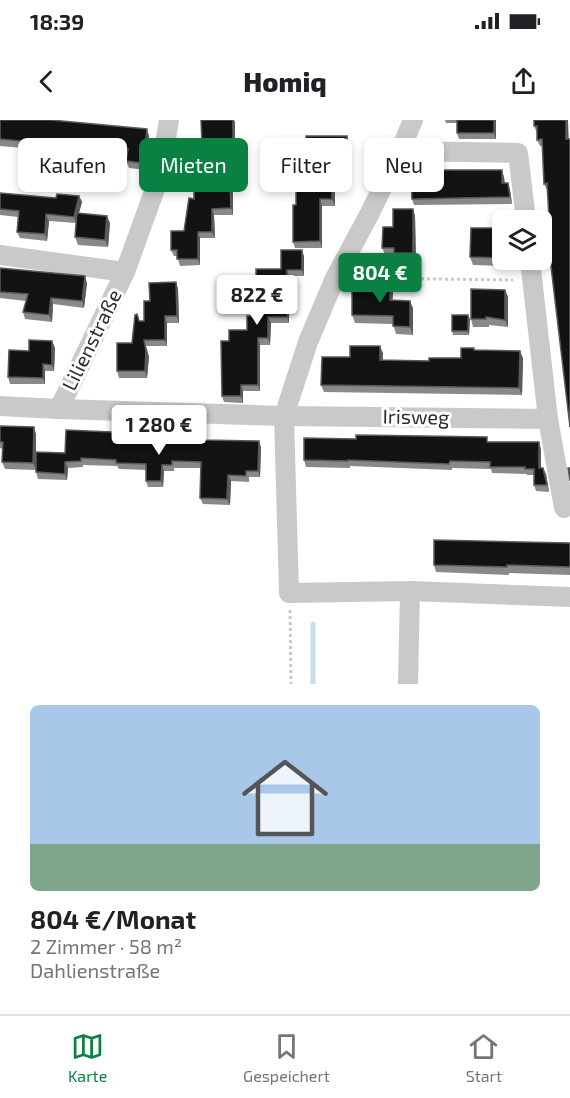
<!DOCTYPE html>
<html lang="de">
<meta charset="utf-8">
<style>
:root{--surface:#fff;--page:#f2f2f2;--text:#202124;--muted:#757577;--line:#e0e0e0;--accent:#0b8043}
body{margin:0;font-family:"Exo 2",sans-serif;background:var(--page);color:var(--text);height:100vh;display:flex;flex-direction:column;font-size:22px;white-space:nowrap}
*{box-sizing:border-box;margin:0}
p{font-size:20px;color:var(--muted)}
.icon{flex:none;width:33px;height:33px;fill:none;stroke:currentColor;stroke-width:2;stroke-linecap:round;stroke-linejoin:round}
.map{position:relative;height:564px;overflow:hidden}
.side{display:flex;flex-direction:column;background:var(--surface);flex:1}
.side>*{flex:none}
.hud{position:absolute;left:18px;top:18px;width:534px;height:54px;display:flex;gap:12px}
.buttons{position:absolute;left:492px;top:90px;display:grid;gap:12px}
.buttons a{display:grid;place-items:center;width:60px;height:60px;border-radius:9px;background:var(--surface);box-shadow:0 3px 9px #0003;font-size:30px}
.price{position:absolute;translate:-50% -51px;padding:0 14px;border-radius:6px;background:#fff;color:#222;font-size:20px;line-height:39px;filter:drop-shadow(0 2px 3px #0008)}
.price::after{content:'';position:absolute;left:50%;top:36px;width:18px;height:14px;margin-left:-9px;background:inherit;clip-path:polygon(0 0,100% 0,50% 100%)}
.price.current{background:var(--accent);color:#fff}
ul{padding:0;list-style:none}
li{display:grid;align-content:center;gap:12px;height:318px;padding:0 30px}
li span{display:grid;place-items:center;height:186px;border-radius:9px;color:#555}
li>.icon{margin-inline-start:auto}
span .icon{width:108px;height:108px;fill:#fffc;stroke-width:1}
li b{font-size:26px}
.tag{padding:0 21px;border-radius:9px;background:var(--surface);box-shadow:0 3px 9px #0003;font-size:21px;line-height:54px}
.tag.current{background:var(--accent);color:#fff}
.status{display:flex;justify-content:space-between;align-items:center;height:42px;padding:0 30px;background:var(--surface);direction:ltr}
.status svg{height:16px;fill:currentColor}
header{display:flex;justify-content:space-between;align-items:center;height:78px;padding:0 30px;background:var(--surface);font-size:27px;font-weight:800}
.dock{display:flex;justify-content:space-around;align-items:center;height:84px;border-top:2px solid var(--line);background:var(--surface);font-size:16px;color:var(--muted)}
.dock a{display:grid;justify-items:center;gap:3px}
.dock .current{color:var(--accent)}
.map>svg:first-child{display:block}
</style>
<div class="status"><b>18:39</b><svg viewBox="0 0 49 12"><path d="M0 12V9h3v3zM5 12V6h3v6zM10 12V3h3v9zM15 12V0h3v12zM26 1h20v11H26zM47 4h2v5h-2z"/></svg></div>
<header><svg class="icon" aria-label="back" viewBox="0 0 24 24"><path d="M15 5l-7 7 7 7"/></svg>Homiq<svg class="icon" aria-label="share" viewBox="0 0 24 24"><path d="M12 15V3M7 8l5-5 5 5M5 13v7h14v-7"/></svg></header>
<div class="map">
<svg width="570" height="564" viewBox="0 0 570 564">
<rect width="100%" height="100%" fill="#fff"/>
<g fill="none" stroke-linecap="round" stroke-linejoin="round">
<polyline stroke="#c7dde8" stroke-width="5" points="313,504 313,564"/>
<g stroke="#c9c9c9" stroke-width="3" stroke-dasharray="3 3" stroke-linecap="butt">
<polyline points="355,158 513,160"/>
<polyline points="290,490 291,564"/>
</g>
<g stroke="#c9c9c9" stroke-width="20">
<polyline points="169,0 160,55 125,152 59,289 284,296 548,299 530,140"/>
<polyline points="413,0 400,31 370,93 335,158 308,222 284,296 289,473 410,471 570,477"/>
<polyline points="400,31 518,33 526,100"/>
<polyline points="0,135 125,152"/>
<polyline points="0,286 59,289"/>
<polyline points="548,299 564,388"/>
<polyline points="408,564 410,471"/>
</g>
</g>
<g fill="#898989">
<polygon points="0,0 149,16 146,50 129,48 126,41 127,35 102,33 100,53 83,51 81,45 80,33 0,26"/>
<polygon points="445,0 496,0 496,19 459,19 457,13 457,3 446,3"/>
<polygon points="534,0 568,0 568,19 570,19 570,307 549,98 547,70 544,64 542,26 540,26 537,20 537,13 534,6"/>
<polygon points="235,2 235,29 208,30 209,62 230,61 233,67 233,95 214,95 215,118 200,118 200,145 180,146 177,136 174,136 171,130 184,111 194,79 194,65 188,65 186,59 188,42 193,33 202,24 202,23"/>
<polygon points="349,23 350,61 335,61 335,86 322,86 322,128 295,128 293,122 296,85 305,61"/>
<polygon points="504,57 505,63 508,63 510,70 512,84 414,85 412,79"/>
<polygon points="0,73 56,78 79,76 82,82 79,93 110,103 108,127 78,125 75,117 76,103 49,101 47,121 20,118 17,112 18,97 0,95"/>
<polygon points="413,89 415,96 416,140 397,140 395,135 385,134 382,128 393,107"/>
<polygon points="502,108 502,140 507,140 507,146 473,145 470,137"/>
<polygon points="304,136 304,156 289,156 289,203 271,203 270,225 260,225 260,271 243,271 243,283 224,282 222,276 229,221 247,210 256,196 281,149"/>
<polygon points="0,148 87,163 84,188 53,184 52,202 25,199 23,192 26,181 0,178"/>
<polygon points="176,162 178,169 179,203 167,203 167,226 146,226 149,237 147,258 119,258 117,251 132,223 139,201 144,201 150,181"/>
<polygon points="390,166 393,173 392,180 413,188 413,215 396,214 393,204 355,203 352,195"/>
<polygon points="505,170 508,177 508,207 489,205 489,207 473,207 471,199"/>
<polygon points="470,199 469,215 453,215 452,211"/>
<polygon points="52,221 55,228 54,251 45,251 45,264 10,264 8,257 29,231"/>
<polygon points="475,230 523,238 522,275 324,272 321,265 350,237 383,233 383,240 429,241 461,238"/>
<polygon points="0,306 36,314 36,350 5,349 2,342 3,329 0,328"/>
<polygon points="203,316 205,320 261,327 260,357 249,357 249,362 231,361 230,385 203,384 200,378 201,348 174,348 174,351 164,351 163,367 148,367 146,361 146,350 119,349 117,346 83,345 83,347 68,348 67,360 38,359 36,352 65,333"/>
<polygon points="489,322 541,329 541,348 546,354 549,372 536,371 534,365 534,355 527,355 527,354 492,353 491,349 452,348 452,350 350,346 350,348 306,347 304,340"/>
<polygon points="570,423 570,455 509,453 509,455 436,452 434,445"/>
</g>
<g fill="#5a5a5a">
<polygon points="233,0 234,0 235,2 235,29 233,22"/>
<polygon points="494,0 496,0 496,19 494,13"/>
<polygon points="566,0 568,0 569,26 566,19"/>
<polygon points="147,9 149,16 146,50 143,43"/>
<polygon points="347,16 349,23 350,61 347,54"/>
<polygon points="206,24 208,31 210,68 207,62"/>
<polygon points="99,26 102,33 100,53 97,47"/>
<polygon points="502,50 504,57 505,70 502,63"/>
<polygon points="332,54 335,61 335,86 332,79"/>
<polygon points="230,61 233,67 233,95 231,88"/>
<polygon points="508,63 510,70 512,84 510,77"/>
<polygon points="79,76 82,82 76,103 74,97"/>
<polygon points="320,79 322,86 322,128 320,121"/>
<polygon points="212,89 214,95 215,118 212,112"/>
<polygon points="413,89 415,96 416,140 413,133"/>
<polygon points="46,94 49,101 47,121 45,114"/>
<polygon points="107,96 110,103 108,127 105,120"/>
<polygon points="198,112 200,118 200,145 198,139"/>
<polygon points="302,130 304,136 304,156 302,150"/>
<polygon points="287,150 289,156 289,203 287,197"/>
<polygon points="85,156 87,163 84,188 82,181"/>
<polygon points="176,162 178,169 179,203 177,196"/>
<polygon points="390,166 393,173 392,188 390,180"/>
<polygon points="505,170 508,177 508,207 505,200"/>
<polygon points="51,178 53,184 52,202 49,195"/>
<polygon points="410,181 413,188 413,215 410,207"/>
<polygon points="468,195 470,199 469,215 468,211"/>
<polygon points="165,196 167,203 167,226 165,220"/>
<polygon points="268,197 271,203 270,225 268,218"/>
<polygon points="258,218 260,225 260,271 258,265"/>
<polygon points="144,220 149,237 147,258 145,251"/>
<polygon points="52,221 55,228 54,251 52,245"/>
<polygon points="380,226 383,233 382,247 380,240"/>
<polygon points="520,231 523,238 522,275 519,268"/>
<polygon points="43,244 45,251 45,264 43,258"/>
<polygon points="241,265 243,271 243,283 241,276"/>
<polygon points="34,307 36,314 36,350 33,343"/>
<polygon points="259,321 261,327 260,357 258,351"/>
<polygon points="539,322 541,329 541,354 539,348"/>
<polygon points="65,342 68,348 67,360 65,354"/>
<polygon points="162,345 164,351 163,367 161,361"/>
<polygon points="543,348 546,354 549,372 547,365"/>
<polygon points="228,355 231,361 230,385 227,379"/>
</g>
<g fill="#131313" stroke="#5a5a5a" stroke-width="1.5">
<polygon points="0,0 51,0 147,9 143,43 126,41 128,29 99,26 97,47 81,45 80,27 0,19"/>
<polygon points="201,0 233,0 233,22 202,23"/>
<rect x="457" y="0" width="37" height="13"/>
<polygon points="534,0 566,0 566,19 570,19 570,307 548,121 546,98 549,98 547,63 544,64 542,19 537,20 537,6 534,6"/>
<polygon points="306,16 347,16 347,54 332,54 332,79 320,79 320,121 293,122 293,85 296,85 296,61 305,61"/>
<polygon points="206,24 207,62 230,61 231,88 212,89 212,112 198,112 198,139 177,139 177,130 171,130 171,111 184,111 189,78 194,79 194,59 186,59 186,42 188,42 188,33 193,33 193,25"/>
<polygon points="411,50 502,50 502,63 508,63 510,77 412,79"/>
<polygon points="0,73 56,78 57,74 79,76 74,97 46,94 45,114 17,112 19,91 0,89"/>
<polygon points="393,89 413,89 413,133 394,133 394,128 382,128 383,107 393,107"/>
<polygon points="77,93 107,96 105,120 75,117"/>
<polygon points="471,108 502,108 502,138 470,137"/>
<polygon points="281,130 302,130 302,150 287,150 287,197 268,197 268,218 258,218 258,265 241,265 241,276 222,276 221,221 229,221 229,210 247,210 247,196 256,196 256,149 281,149"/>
<polygon points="0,148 85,156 82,181 51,178 49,195 23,192 28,174 0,172"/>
<polygon points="176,162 177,196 165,196 165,220 144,220 146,230 145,251 117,251 117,223 132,223 135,195 137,194 139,201 144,201 144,181 150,181 149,163"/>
<polygon points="352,165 390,166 390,180 410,181 410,207 393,206 393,196 352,195"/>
<polygon points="471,169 505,170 505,200 486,197 486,199 471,199"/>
<rect x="452" y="195" width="16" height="16"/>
<polygon points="29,220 52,221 52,245 43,244 43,258 8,257 9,230 29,231"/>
<polygon points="350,226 380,226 380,240 429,241 429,238 461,238 461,228 474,228 474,230 520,231 519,268 321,265 322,237 350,237"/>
<polygon points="0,306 34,307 33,343 2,342 3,322 0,322"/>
<polygon points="66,310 203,316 203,320 259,321 258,351 246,351 246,356 228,355 227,379 200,378 201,342 172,341 172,345 162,345 161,361 146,361 146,344 116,343 116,340 81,338 81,341 65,342 65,354 36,352 36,332 65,333"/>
<polygon points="356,315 487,317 487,322 539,322 539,348 543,348 547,365 534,365 534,349 525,349 525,347 490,347 490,342 450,341 449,344 348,340 348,341 304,340 304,318 356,319"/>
<polygon points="568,348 570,348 570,361"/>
<polygon points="434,420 570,423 570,447 507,445 507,447 434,445"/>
</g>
<g text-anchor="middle" stroke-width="6" stroke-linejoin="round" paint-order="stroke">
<g font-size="20" fill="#2c2c2c" stroke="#fff">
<text transform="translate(92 220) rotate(-64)" y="7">Lilienstraße</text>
<text transform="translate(416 297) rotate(1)" y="7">Irisweg</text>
</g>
</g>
</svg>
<div class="buttons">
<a><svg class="icon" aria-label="layers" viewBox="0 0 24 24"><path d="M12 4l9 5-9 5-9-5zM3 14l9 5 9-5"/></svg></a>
</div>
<b class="price current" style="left:380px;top:184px">804 €</b>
<b class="price" style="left:257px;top:206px">822 €</b>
<b class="price" style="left:159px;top:336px">1 280 €</b>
<div class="hud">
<a class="tag">Kaufen</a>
<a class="tag current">Mieten</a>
<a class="tag">Filter</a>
<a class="tag">Neu</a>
</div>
</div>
<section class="side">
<ul>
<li><span style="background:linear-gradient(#a9c7e8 75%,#7fa58c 0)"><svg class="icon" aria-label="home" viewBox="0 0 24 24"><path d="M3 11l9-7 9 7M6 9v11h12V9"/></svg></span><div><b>804 €/Monat</b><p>2 Zimmer · 58 m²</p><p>Dahlienstraße</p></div></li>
</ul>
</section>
<nav class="dock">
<a class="current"><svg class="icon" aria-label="map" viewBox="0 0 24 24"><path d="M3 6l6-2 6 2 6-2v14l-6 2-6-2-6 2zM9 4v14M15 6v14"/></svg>Karte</a>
<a><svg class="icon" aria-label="saved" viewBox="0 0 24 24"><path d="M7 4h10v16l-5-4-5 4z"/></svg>Gespeichert</a>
<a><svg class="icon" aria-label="home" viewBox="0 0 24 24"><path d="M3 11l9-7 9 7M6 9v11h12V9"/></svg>Start</a>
</nav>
